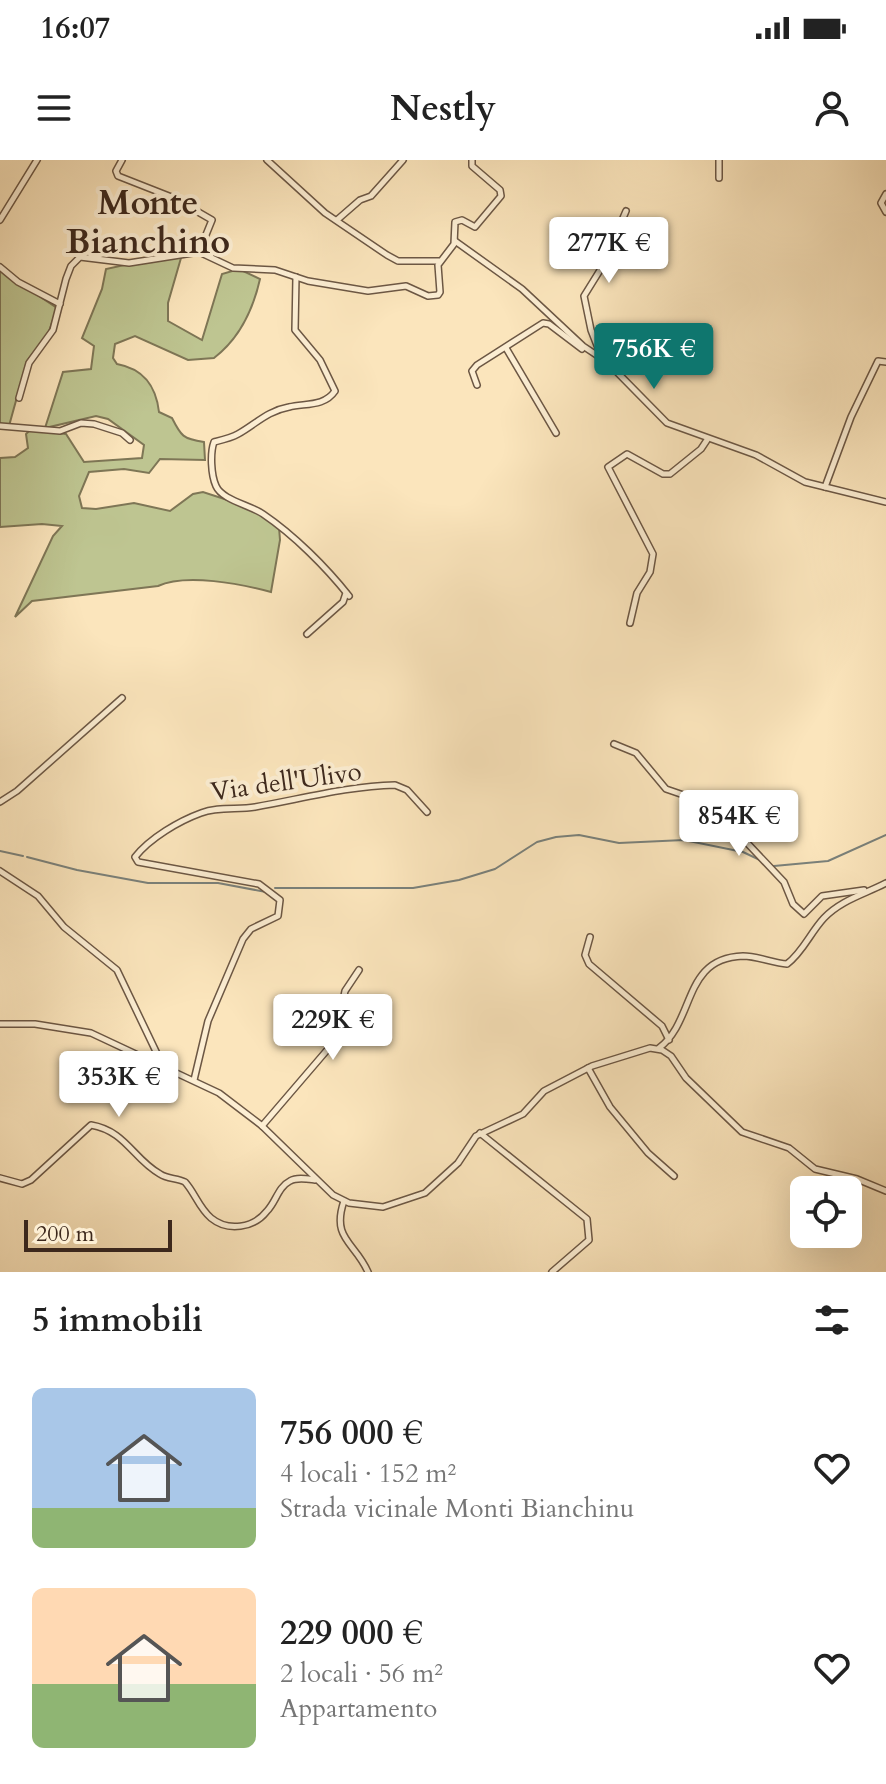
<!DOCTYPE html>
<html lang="it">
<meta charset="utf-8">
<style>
:root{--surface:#fff;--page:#f6f6f6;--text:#222;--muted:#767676;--accent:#0f766e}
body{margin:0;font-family:Cardo,serif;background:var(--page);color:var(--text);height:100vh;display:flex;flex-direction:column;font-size:30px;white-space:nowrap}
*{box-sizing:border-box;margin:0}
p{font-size:26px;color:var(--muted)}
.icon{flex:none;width:44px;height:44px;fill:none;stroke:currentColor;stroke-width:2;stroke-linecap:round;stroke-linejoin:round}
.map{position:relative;height:1112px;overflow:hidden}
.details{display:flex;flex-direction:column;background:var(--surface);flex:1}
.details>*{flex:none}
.tools{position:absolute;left:790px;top:1016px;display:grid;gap:16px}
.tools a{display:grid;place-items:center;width:72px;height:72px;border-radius:12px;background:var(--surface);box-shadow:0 8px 32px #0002;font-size:40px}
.scale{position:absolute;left:24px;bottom:20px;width:148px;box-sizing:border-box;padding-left:8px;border:4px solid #3d281c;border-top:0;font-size:22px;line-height:28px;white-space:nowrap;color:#3d281c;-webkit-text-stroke:6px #fceed3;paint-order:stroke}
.price{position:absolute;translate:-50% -68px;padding:0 18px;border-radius:8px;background:#fff;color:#222;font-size:26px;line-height:52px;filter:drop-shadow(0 2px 4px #0008)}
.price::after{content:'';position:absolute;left:50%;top:48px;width:24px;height:18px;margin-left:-12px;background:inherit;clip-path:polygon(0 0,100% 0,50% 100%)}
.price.selected{background:var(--accent);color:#fff}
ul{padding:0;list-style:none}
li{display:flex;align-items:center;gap:24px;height:200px;padding:0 32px}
li span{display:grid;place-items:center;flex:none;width:224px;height:160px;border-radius:12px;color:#555}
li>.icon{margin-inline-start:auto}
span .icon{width:96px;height:96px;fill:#fffc;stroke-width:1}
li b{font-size:34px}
h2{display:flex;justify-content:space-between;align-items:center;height:96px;padding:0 32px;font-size:34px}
.status{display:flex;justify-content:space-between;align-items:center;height:56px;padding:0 40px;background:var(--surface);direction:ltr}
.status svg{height:22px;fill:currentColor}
header{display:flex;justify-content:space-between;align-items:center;height:104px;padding:0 32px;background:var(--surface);font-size:36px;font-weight:800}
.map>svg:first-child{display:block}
</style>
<div class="status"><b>16:07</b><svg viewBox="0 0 49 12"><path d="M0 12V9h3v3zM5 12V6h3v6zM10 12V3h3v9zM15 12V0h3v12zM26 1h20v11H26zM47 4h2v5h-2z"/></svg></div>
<header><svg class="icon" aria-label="menu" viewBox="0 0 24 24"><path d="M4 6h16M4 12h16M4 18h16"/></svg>Nestly<svg class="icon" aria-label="person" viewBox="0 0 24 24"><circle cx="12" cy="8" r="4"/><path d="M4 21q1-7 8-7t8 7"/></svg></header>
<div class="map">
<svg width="886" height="1112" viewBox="0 0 886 1112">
<rect width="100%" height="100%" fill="#fbe5bc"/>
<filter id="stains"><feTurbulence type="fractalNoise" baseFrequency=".0025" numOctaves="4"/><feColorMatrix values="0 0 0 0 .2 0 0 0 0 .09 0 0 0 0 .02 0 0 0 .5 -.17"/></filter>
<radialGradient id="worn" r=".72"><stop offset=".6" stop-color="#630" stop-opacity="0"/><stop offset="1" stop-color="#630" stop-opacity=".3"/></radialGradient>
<g fill="#bec591" stroke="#7e7656" stroke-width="2">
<path d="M161,97l20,1 -13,45v18l34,19 20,-66 17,-5 21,10c-7,31 -21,60 -46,79l-26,2 -53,-24 -20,8 -2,14 4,6c27,5 39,22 42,48l13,6c9,18 11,21 32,24l1,18 -45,-1 -11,14 -25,-4 -35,3 -10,24 3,12 14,1 38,-6 36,8 23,-17 10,-2 52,17 24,18 1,13 -9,52c-30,-8 -85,-19 -113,-6l-126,15 -17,16 38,-81 9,-10 -20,-2 -42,3v-69l15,-1 13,-9 -2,-14 4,-4 36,4 18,28 58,-4 2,-13 -36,-26 -12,-3 -51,12 18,-56 28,-3 3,-23 -12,-8 20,-49 4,-20z"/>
<polygon points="0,110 57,148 48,174 27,201 9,266 0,265"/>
</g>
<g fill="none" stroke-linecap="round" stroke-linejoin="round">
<g stroke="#7a817b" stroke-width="2">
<polyline points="0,691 23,696"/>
<polyline points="27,697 77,710 148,723 218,723 266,732"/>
<polyline points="774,706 828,701 886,675"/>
<polyline points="275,728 413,728 459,720 495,709 537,682 556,677 579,675 619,683 684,680 743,692 762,701"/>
</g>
<defs>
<g id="minor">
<polyline points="122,0 116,11 118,16 174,38 212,60 199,92 233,108 275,110 308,121 368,131 406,126 428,136 438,135 440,132 438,105 454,84 455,62 462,60 475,67 501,36 500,30 472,6 472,0"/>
<polyline points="267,0 325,53 387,95 398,101 439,101"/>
<polyline points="719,18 719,0"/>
<polyline points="886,34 881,43 886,52"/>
<polyline points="0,60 37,0"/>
<polyline points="337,60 360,40 371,36 403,0"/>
<polyline points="455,81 522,129 583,186 607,202 667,263 756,295 805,322 886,342"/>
<polyline points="0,107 18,122 60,144"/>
<path d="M296,117l-1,53 25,30 15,31c-11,16 -30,12 -46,16 -22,4 -33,17 -51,27 -7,4 -16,6 -24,8 -4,11 -3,33 2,44 6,14 34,19 47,28 31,21 63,53 86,82"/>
<polyline points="506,188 556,273"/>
<polyline points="602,198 591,170 584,136 602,107 626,51"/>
<polyline points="477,225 472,211 477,205 543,163 549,164 582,189"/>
<polyline points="19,238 29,203 53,170 66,119 71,106 80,97 129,103 199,92"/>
<polyline points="0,266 60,271 81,263 94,264 122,273 130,280"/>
<polyline points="825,327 851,257 878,201 886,202"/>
<polyline points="630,463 637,433 650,412 653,394 608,307 627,294 663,314 670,314 701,289 707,280"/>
<polyline points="307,474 343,442 346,433"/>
<polyline points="614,584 636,593 666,629 701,641 733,668 784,722 793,744 804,754 822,736 864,730"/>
<polyline points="0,642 17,631 122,538"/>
<polyline points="0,711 38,736 64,767 117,810 161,902"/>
<polyline points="590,777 585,795 589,804 662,866 669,880"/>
<polyline points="0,864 35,864 91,873 219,933 261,965 333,1035 349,1043 383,1047 425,1033 458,1003 476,976 523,954 544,931 592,906 650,888 662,890 671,896 686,918 742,972 789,988 815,1009 857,1019 886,1031"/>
<path d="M659,888c37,-28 23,-90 84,-92 14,0 30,7 44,8 16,-12 23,-31 37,-46 17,-18 41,-24 62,-35"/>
<polyline points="588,908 610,947 648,993 674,1016"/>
<path d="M194,920l14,-59 35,-82 8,-10 27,-13 2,-16 -21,-16 -121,-22 -3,-5c15,-19 44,-36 66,-44 17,-7 37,-3 54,-6 46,-8 93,-21 140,-22l12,5 20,22"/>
<polyline points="262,966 334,882 345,831 359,810"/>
<polyline points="480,973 587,1059 589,1080 552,1112"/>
<path d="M0,1018l22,6 9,-4 60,-55c35,6 42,34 69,49 7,5 17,4 25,8 10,11 14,26 26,36 17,14 43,10 56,-7 9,-9 11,-24 23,-30 7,-4 17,-2 25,-1"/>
<path d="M344,1041c-13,38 11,41 24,71"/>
</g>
</defs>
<use href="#minor" stroke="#6c5744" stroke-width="8"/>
<use href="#minor" stroke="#fceed3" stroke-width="5"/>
</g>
<g text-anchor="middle" stroke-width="8" stroke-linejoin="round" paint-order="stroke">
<g font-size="26" fill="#3d281c" stroke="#fceed3">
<text transform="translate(286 621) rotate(-8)" y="9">Via dell'Ulivo</text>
</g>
<g font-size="34" font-weight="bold" fill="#3d281c" stroke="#fceed3">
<text x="148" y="54">Monte<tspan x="148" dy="39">Bianchino</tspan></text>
</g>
</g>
<rect width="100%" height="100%" filter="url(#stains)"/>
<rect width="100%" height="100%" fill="url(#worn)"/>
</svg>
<div class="tools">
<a><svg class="icon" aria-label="locate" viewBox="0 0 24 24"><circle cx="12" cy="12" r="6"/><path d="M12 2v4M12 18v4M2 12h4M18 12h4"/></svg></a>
</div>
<div class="scale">200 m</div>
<b class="price" style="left:609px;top:125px">277K €</b>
<b class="price selected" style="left:654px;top:231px">756K €</b>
<b class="price" style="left:739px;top:698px">854K €</b>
<b class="price" style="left:333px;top:902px">229K €</b>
<b class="price" style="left:119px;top:959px">353K €</b>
</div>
<section class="details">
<h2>5 immobili<svg class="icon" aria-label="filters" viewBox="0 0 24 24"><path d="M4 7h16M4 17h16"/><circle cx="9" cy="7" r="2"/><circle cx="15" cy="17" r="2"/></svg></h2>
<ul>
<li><span style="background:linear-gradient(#a9c7e8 75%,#8fb573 0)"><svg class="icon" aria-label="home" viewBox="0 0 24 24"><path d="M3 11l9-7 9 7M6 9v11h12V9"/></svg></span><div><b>756 000 €</b><p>4 locali · 152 m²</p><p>Strada vicinale Monti Bianchinu</p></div><svg class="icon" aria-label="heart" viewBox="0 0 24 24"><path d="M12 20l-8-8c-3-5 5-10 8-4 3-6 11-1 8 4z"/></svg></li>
<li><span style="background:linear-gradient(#ffd9b3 60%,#8fb573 0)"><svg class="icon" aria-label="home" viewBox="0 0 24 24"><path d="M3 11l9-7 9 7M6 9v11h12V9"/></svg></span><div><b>229 000 €</b><p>2 locali · 56 m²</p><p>Appartamento</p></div><svg class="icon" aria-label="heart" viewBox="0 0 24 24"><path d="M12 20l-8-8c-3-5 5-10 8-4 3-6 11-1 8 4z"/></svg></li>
</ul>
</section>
